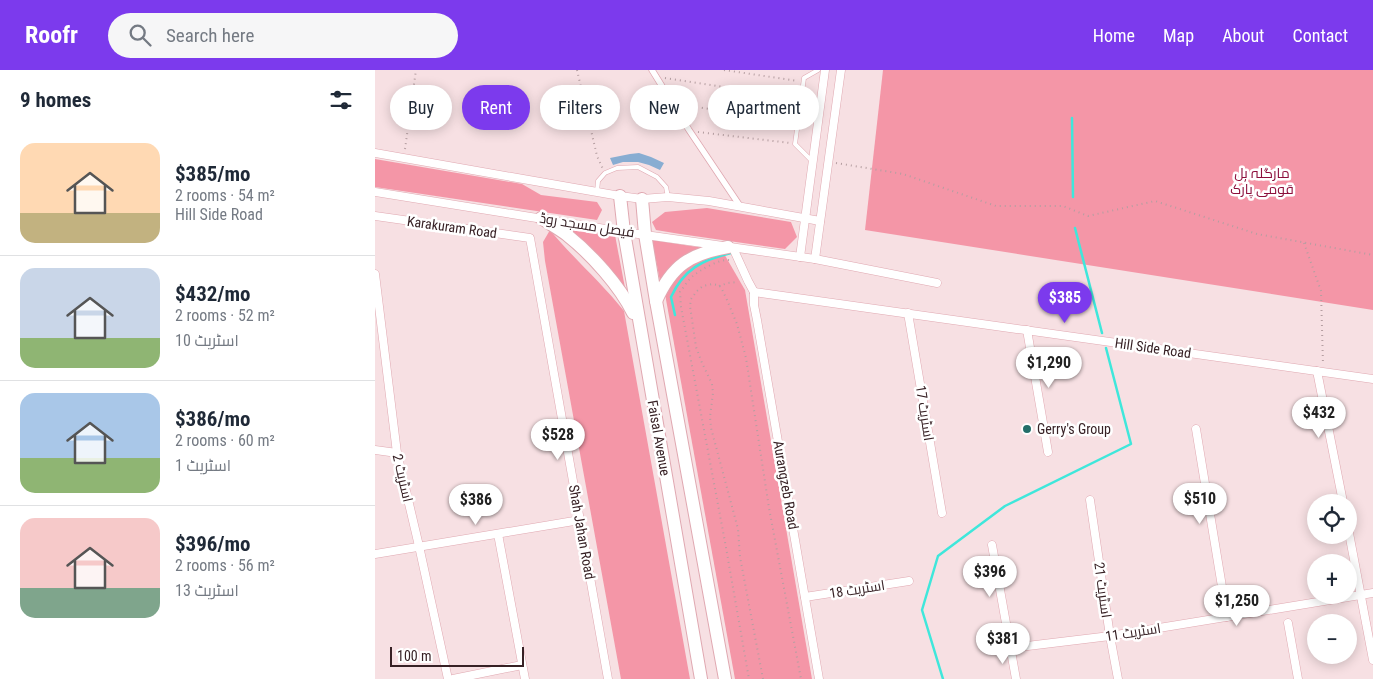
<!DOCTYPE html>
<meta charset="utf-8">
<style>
:root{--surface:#fff;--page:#f6f6f7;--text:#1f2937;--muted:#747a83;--line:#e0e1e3;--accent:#7c3aed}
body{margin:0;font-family:"Roboto Condensed",Cairo,sans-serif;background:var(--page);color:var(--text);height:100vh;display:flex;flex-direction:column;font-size:19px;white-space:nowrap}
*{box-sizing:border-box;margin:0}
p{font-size:16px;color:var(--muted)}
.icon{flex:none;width:28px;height:28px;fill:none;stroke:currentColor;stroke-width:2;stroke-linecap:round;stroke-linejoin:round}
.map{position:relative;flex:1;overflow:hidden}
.drawer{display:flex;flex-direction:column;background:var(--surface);width:375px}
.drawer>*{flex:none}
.top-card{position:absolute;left:15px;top:15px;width:475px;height:45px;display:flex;gap:10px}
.tools{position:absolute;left:932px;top:424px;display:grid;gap:10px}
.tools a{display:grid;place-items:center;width:50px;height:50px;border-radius:50%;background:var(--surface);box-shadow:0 2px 12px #0003;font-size:25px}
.scale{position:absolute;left:15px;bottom:12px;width:134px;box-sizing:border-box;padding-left:5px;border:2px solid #372125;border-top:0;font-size:14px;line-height:18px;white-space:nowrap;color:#372125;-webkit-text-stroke:4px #fff;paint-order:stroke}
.price{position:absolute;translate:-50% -42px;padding:0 11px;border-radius:18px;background:#fff;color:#222;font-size:16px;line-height:32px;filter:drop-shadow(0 1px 2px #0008)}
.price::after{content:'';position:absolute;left:50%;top:30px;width:15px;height:11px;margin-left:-8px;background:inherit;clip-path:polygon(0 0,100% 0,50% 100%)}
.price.selected{background:var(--accent);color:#fff}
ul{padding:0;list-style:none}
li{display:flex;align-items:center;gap:15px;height:125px;padding:0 20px}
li+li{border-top:1px solid var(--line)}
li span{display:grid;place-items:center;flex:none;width:140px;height:100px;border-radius:15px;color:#555}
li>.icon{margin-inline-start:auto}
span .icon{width:60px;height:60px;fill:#fffc;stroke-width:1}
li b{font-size:21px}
h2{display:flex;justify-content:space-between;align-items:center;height:60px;padding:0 20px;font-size:21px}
.tag{padding:0 18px;border-radius:22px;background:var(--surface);box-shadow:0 2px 12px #0003;font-size:18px;line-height:45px}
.tag.selected{background:var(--accent);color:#fff}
header{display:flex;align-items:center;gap:30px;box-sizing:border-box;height:70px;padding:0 25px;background:var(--accent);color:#fff}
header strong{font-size:24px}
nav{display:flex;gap:28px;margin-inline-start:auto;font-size:18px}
.search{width:350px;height:45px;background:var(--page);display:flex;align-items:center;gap:12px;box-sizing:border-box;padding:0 18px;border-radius:28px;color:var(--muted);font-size:19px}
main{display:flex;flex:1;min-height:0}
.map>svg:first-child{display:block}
</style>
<header>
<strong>Roofr</strong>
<div class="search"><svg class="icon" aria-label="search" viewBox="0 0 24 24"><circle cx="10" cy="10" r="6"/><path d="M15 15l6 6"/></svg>Search here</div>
<nav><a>Home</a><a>Map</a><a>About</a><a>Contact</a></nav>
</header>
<main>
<section class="drawer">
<h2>9 homes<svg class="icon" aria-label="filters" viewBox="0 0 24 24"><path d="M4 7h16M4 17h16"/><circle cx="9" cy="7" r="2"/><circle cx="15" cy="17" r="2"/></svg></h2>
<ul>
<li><span style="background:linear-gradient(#ffd9b3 70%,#c2b280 0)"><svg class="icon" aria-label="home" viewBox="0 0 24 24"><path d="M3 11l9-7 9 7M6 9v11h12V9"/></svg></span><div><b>$385/mo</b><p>2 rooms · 54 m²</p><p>Hill Side Road</p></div></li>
<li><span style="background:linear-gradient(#c9d6e8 70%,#8fb573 0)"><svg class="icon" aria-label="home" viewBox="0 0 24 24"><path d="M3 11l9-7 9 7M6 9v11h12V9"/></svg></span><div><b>$432/mo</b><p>2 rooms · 52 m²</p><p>اسٹریٹ 10</p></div></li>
<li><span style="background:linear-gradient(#a9c7e8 65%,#8fb573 0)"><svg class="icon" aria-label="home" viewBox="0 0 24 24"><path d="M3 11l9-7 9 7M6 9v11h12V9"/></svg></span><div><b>$386/mo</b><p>2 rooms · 60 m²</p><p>اسٹریٹ 1</p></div></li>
<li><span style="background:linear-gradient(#f6c9c9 70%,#7fa58c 0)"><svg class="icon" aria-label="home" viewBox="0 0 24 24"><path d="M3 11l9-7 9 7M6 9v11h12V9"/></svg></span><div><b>$396/mo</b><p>2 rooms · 56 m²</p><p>اسٹریٹ 13</p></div></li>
</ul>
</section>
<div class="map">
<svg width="998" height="609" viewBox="0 0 998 609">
<rect width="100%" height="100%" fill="#f7e0e3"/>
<g fill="#f496a7">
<polygon points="508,0 998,0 998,240 490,160"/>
<polygon points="0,89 147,114 166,125 222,132 227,140 222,150 0,117"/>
<polygon points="332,138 416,152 422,167 410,179 305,164 281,160 277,152 290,142"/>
<polygon points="189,156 240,165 251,223"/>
<path d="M175,160c23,28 51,52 74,81l66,368h-69l-76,-418 -2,-19z"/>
<polygon points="277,170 329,178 285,211"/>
<polygon points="348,182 370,220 437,609 360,609 290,224 304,203 320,191"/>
</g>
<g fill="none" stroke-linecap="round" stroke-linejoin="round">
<g stroke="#3fe7db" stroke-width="2.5">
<polyline points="697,48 698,127"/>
<polyline points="700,158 727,263"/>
<path d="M300,245l-4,-18c13,-28 31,-37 60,-44"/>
<polyline points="568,609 547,540 563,486 630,436 756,374 731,278"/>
</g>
</g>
<polygon fill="#88add2" points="264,83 276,87 289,93 285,100 274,95 263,92 248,92 238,95 235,88 255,84"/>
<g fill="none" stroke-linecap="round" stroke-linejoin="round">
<defs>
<g id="service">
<polyline points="437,91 420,74 429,8 443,0"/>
<polyline points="222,122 223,111 230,103 242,98 263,97 282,107 291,117 293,127"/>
</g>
<polyline id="pedestrian" points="277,0 314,60 365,136"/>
<g id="minor">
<polyline points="0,83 245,126 267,129 293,127 334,131 445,151"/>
<polyline points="0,122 249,162 440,189 562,213"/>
<polyline points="0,146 155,168 233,609"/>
<polyline points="358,178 373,211 379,222"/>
<polyline points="425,187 450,0"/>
<polyline points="440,189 466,0"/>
<polyline points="0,204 22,383 44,476 73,609"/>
<polyline points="379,222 998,309"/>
<polyline points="379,222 379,235 382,250 444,609"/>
<polyline points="533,243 567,443"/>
<polyline points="652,260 673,382"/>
<polyline points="942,301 968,432"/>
<polyline points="821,359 852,547"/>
<polyline points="0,380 22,383"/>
<polyline points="715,430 735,566 743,609"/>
<polyline points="974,463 998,590"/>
<polyline points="123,464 150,609"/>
<polyline points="617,475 641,609"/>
<polyline points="0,484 205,450"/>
<polyline points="430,527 534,511"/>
<polyline points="913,553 923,609"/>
<polyline points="636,578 735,566 998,523"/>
<polyline points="78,609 147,595"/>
</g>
<g id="primary">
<polyline points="245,126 249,162 326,609"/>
<polyline points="267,129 270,164 281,231 350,609"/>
<path d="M166,148c9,6 18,11 26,17 24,19 53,51 66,78"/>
<path d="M281,231c16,-36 34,-47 72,-54"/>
</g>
</defs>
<use href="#service" stroke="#e0a8b1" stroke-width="5"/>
<use href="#pedestrian" stroke="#e0a8b1" stroke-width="7"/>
<use href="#minor" stroke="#e0a8b1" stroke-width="9"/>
<use href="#primary" stroke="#e0a8b1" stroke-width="14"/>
<g stroke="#b59ea1" stroke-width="2" stroke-dasharray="1 4" stroke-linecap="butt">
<polyline points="202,0 222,86 228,99"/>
<polyline points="349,0 423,11"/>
<polyline points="290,8 421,28"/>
<polyline points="307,35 418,51"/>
<polyline points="323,62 415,73"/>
<polyline points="30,79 41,0"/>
<polyline points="461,93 528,104 621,136 688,136 713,146 780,131 882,164 998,185"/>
<polyline points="929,173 946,221 948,295"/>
<path d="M354,190c-10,-1 -29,10 -36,16 -5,4 -9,11 -13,16l1,15 44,235 24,137"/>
<polyline points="344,216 353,213 363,212"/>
<polyline points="388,609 365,487 363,459 336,358 335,347 338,323 337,314 327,293 321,277 315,236 316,229 322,221 328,216 337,214 343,215 346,217 352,230 362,254 371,288 394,438 426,609"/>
</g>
<use href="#service" stroke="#fff" stroke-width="4"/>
<use href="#pedestrian" stroke="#fff" stroke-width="5.5"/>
<use href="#minor" stroke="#fff" stroke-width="8"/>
<use href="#primary" stroke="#fff" stroke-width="12"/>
</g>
<circle fill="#246e69" stroke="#fff" stroke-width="2" cx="652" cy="359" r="5"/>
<g text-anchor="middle" stroke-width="5" stroke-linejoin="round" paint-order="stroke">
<g font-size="14" fill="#8c0e3b" stroke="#fff">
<text x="887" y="108">مارگلہ ہل<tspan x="887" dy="16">قومی پارک</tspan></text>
</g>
<g font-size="14" fill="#372125" stroke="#fff">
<text transform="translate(212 155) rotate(9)" y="5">فیصل مسجد روڈ</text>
<text transform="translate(77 157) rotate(8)" y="5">Karakuram Road</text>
<text transform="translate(778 278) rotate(8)" y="5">Hill Side Road</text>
<text transform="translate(550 343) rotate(81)" y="5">اسٹریٹ 17</text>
<text transform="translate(284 368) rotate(80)" y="5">Faisal Avenue</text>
<text transform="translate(28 408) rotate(77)" y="5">اسٹریٹ 2</text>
<text transform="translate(411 415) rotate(80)" y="5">Aurangzeb Road</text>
<text transform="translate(207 462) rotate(80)" y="5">Shah Jahan Road</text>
<text transform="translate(482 519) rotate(-9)" y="5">اسٹریٹ 18</text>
<text transform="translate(728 520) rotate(82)" y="5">اسٹریٹ 21</text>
<text transform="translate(758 562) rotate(-9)" y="5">اسٹریٹ 11</text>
</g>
<g font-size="14" fill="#372125" stroke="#fff" text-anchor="start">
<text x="662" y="364">Gerry's Group</text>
</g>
</g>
</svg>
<div class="tools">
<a><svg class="icon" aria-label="locate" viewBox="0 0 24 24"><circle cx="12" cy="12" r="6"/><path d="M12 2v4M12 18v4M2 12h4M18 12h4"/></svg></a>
<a>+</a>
<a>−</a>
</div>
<div class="scale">100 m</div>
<b class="price selected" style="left:690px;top:254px">$385</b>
<b class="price" style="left:674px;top:319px">$1,290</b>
<b class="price" style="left:944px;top:369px">$432</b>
<b class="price" style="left:183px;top:391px">$528</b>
<b class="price" style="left:825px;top:455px">$510</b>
<b class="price" style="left:101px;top:456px">$386</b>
<b class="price" style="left:615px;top:528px">$396</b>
<b class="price" style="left:862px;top:557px">$1,250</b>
<b class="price" style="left:628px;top:595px">$381</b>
<div class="top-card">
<a class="tag">Buy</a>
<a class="tag selected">Rent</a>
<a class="tag">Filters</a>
<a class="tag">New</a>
<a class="tag">Apartment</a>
</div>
</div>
</main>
